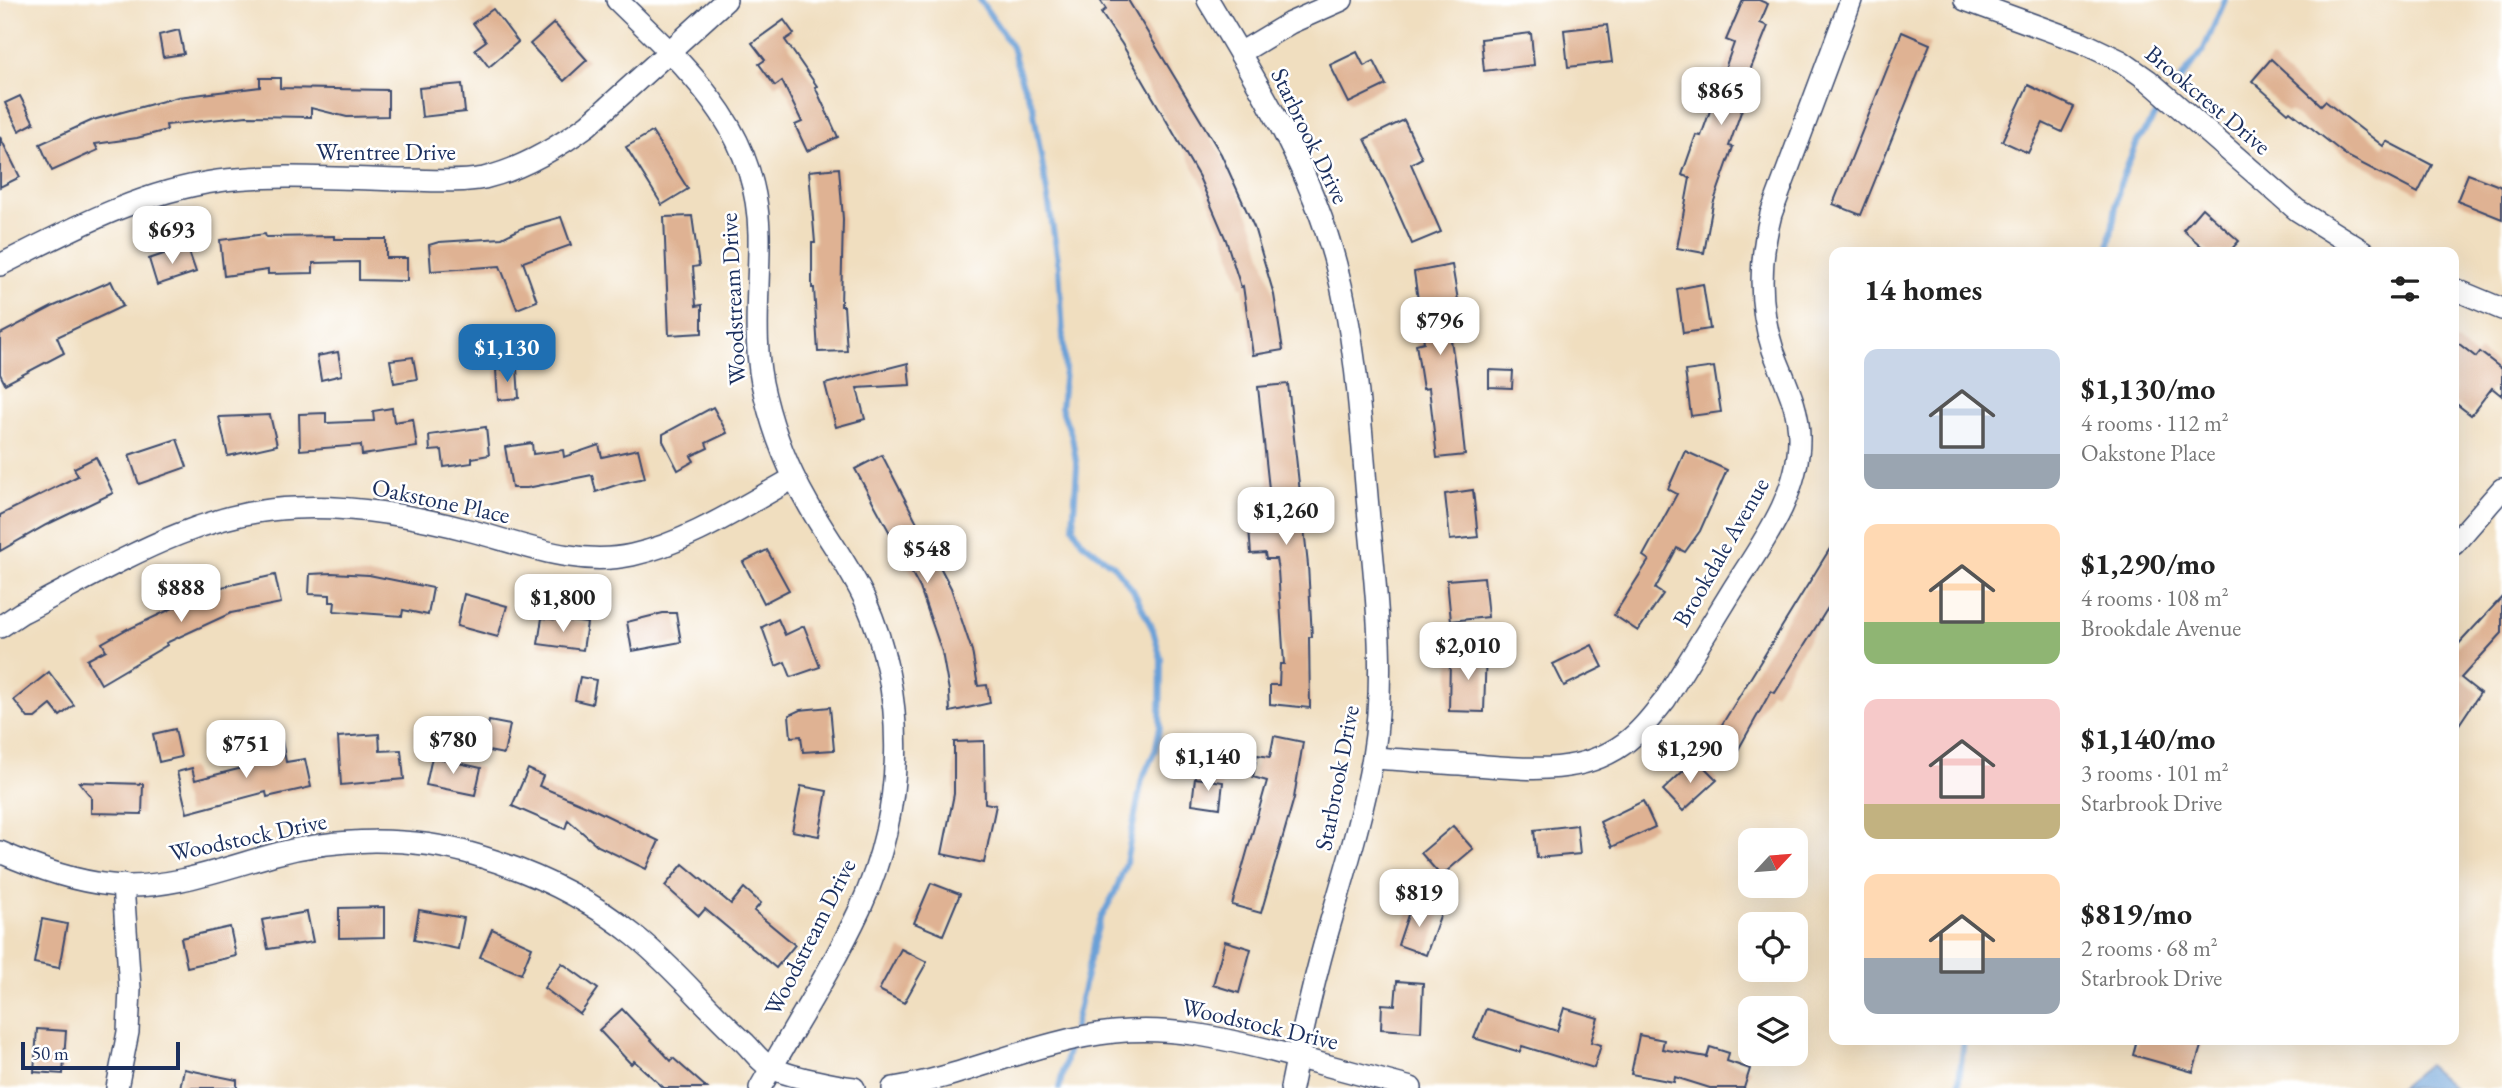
<!DOCTYPE html>
<meta charset="utf-8">
<style>
:root{--surface:#fff;--page:#f2f2f2;--text:#222;--muted:#767676;--accent:#1f6fb2}
body{margin:0;font-family:"EB Garamond",serif;background:var(--page);color:var(--text);height:100vh;display:flex;flex-direction:column;font-size:26px;white-space:nowrap}
*{box-sizing:border-box;margin:0}
p{font-size:23px;color:var(--muted)}
.icon{flex:none;width:38px;height:38px;fill:none;stroke:currentColor;stroke-width:2;stroke-linecap:round;stroke-linejoin:round}
.map{position:relative;flex:1;overflow:hidden}
.side{position:absolute;left:1829px;top:247px;width:630px;height:798px;display:flex;flex-direction:column;background:var(--surface);border-radius:14px;box-shadow:0 7px 28px #0002}
.side>*{flex:none}
.needle{width:46px;rotate:64deg}
.tools{position:absolute;left:1738px;top:828px;display:grid;gap:14px}
.tools a{display:grid;place-items:center;width:70px;height:70px;border-radius:14px;background:var(--surface);box-shadow:0 7px 28px #0002;font-size:35px}
.scale{position:absolute;left:21px;bottom:18px;width:159px;box-sizing:border-box;padding-left:7px;border:4px solid #1b2f5e;border-top:0;font-size:19px;line-height:24px;white-space:nowrap;color:#1b2f5e;-webkit-text-stroke:5px #fff;paint-order:stroke}
.price{position:absolute;translate:-50% -60px;padding:0 16px;border-radius:14px;background:#fff;color:#222;font-size:23px;line-height:46px;filter:drop-shadow(0 2px 4px #0008)}
.price::after{content:'';position:absolute;left:50%;top:42px;width:21px;height:16px;margin-left:-10px;background:inherit;clip-path:polygon(0 0,100% 0,50% 100%)}
.price.current{background:var(--accent);color:#fff}
ul{padding:0;list-style:none}
li{display:flex;align-items:center;gap:21px;height:175px;padding:0 35px}
li span{display:grid;place-items:center;flex:none;width:196px;height:140px;border-radius:14px;color:#555}
li>.icon{margin-inline-start:auto}
span .icon{width:84px;height:84px;fill:#fffc;stroke-width:1}
li b{font-size:30px}
h2{display:flex;justify-content:space-between;align-items:center;height:84px;padding:0 35px;font-size:30px}
.map>svg:first-child{display:block}
</style>
<div class="map">
<svg width="2502" height="1088" viewBox="0 0 2502 1088">
<rect width="100%" height="100%" fill="#fff"/>
<filter id="ink" filterUnits="userSpaceOnUse"><feTurbulence type="fractalNoise" baseFrequency=".0143" numOctaves="2"/><feDisplacementMap in="SourceGraphic" scale="14" xChannelSelector="R" yChannelSelector="G"/><feConvolveMatrix kernelMatrix="1 2 1 2 8 2 1 2 1" color-interpolation-filters="sRGB"/></filter>
<filter id="wash" filterUnits="userSpaceOnUse"><feTurbulence type="fractalNoise" baseFrequency=".00686" numOctaves="4" result="noise"/><feDisplacementMap in="SourceGraphic" scale="28" xChannelSelector="R" yChannelSelector="G"/><feGaussianBlur stdDeviation="1.57" result="paint"/><feColorMatrix in="noise" values="0 0 0 0 0 0 0 0 0 0 0 0 0 0 0 0 0 1.4 0 .05"/><feComposite in="paint" operator="in"/></filter>
<g filter="url(#wash)">
<rect width="100%" height="100%" fill="#f0debf"/>
<polygon fill="#6aa0d7" stroke="#42689a" stroke-width="2" points="2427,1065 2453,1088 2399,1088"/>
<g fill="none" stroke-linecap="round" stroke-linejoin="round">
<g stroke="#6aa0d7" stroke-width="6">
<polyline points="980,0 1012,47 1021,79 1033,107 1059,266 1065,371 1061,407 1072,437 1077,467 1073,527 1082,542 1114,566 1133,590 1153,630 1161,659 1160,727 1155,751 1142,779 1126,863 1115,892 1100,920 1093,945 1074,1028"/>
<polyline points="2181,79 2203,51 2225,0"/>
<polyline points="2108,252 2120,184 2137,142 2158,112"/>
<polyline points="1059,1088 1068,1051"/>
<polyline points="1958,1088 1964,1040"/>
</g>
</g>
<g id="blocks">
<g fill="#dfb293">
<polygon points="1100,0 1128,0 1221,154 1254,227 1274,295 1283,350 1253,355 1243,286 1241,287 1226,240 1199,177 1122,44 1101,13 1106,9"/>
<polygon points="1743,0 1759,0 1768,4 1760,23 1768,26 1749,73 1754,75 1729,146 1733,147 1713,204 1704,253 1677,248 1690,178 1682,175 1696,135 1701,136 1734,43 1726,40"/>
<polygon points="493,9 518,42 489,67 475,49 486,41 473,23"/>
<polygon points="784,20 794,34 785,40 817,86 815,87 838,137 807,151 795,125 802,122 782,81 775,86 759,64 765,60 752,43"/>
<polygon points="554,23 587,60 564,81 530,44"/>
<polygon points="1607,25 1612,62 1568,67 1564,30"/>
<polygon points="179,30 184,54 163,57 159,35"/>
<polygon points="1902,32 1930,44 1861,215 1833,204"/>
<polygon points="1531,33 1534,65 1484,71 1481,39"/>
<polygon points="1357,52 1364,66 1374,61 1386,85 1349,103 1330,65"/>
<polygon points="2271,59 2321,105 2325,101 2383,146 2386,141 2432,165 2418,193 2347,156 2290,111 2288,113 2252,81"/>
<polygon points="260,78 280,78 280,88 388,90 388,116 347,117 311,108 311,117 247,116 166,125 167,130 137,138 95,144 98,150 52,171 40,144 93,120 178,97 260,87"/>
<polygon points="462,84 465,112 422,117 419,88"/>
<polygon points="2028,85 2074,107 2062,132 2043,123 2028,153 2002,141"/>
<polygon points="20,96 34,123 19,131 5,103"/>
<polygon points="1404,120 1422,158 1411,164 1441,232 1412,244 1393,201 1394,200 1365,139"/>
<polygon points="652,132 688,189 662,205 626,147"/>
<polygon points="0,137 20,177 0,187"/>
<polygon points="839,168 843,219 841,306 844,306 847,351 818,352 814,288 812,288 812,243 815,243 809,171"/>
<polygon points="2468,174 2502,187 2502,219 2457,201"/>
<polygon points="2202,208 2239,241 2229,252 2208,252 2183,230"/>
<polygon points="692,216 699,266 693,267 696,306 702,305 702,333 669,335 664,217"/>
<polygon points="561,217 571,245 523,262 537,301 517,309 500,266 431,271 429,245 439,242 502,238 522,228"/>
<polygon points="265,234 266,237 334,236 334,239 386,239 386,258 407,258 407,281 359,280 359,262 313,263 313,273 268,274 268,270 224,276 220,240"/>
<polygon points="187,246 196,272 157,285 149,259"/>
<polygon points="1452,265 1460,312 1447,314 1458,386 1465,455 1437,458 1429,388 1423,389 1416,344 1424,342 1414,272"/>
<polygon points="111,281 123,306 57,337 64,353 5,384 0,374 0,334 52,307"/>
<polygon points="1703,284 1710,329 1683,333 1677,289"/>
<polygon points="2454,340 2476,357 2480,352 2502,369 2502,396 2492,388 2471,415 2454,402"/>
<polygon points="338,352 342,375 321,380 317,356"/>
<polygon points="413,357 417,379 394,383 390,360"/>
<polygon points="908,363 910,385 857,388 865,419 836,427 825,384"/>
<polygon points="1714,367 1721,412 1691,416 1685,371"/>
<polygon points="517,368 519,398 498,400 496,370"/>
<polygon points="1489,370 1513,371 1512,388 1489,387"/>
<polygon points="1288,384 1308,565 1312,637 1309,637 1310,708 1270,704 1270,685 1279,685 1280,664 1284,664 1278,570 1276,559 1266,559 1265,553 1251,554 1249,528 1273,526 1258,387"/>
<polygon points="713,407 727,433 706,443 708,448 691,456 694,461 678,470 663,441 663,434"/>
<polygon points="392,408 394,422 413,419 417,447 362,455 361,445 300,450 299,414 326,413 326,423 374,421 373,411"/>
<polygon points="270,415 277,445 228,456 219,417"/>
<polygon points="486,427 489,455 472,458 472,463 444,467 442,450 430,451 429,435"/>
<polygon points="177,439 187,467 139,484 129,455"/>
<polygon points="532,443 533,454 563,450 564,457 599,445 602,457 638,449 645,478 622,483 596,492 592,475 527,488 512,488 505,447"/>
<polygon points="1685,451 1727,470 1700,531 1685,552 1677,548 1655,589 1663,594 1638,631 1614,615 1649,560 1643,556 1677,494 1668,489"/>
<polygon points="882,455 951,588 972,651 978,686 987,685 990,703 950,712 949,691 942,652 920,588 855,469"/>
<polygon points="96,457 113,493 46,525 0,551 0,515 78,476 74,468"/>
<polygon points="1473,490 1478,537 1450,540 1445,494"/>
<polygon points="1834,542 1834,598 1775,693 1771,691 1737,752 1713,739"/>
<polygon points="767,550 789,590 764,603 743,562"/>
<polygon points="332,573 369,575 433,588 428,615 403,610 402,616 334,611 335,602 330,602 330,595 309,594 310,574"/>
<polygon points="275,575 281,603 231,613 166,643 167,645 101,684 87,660 106,650 102,643 127,629 127,630 213,589"/>
<polygon points="1484,577 1488,617 1451,621 1447,580"/>
<polygon points="464,594 507,606 498,637 457,626"/>
<polygon points="2502,597 2502,633 2461,678 2480,693 2454,732 2454,649"/>
<polygon points="663,613 676,613 681,642 632,651 627,622"/>
<polygon points="542,618 587,623 583,650 538,644"/>
<polygon points="778,619 785,635 804,626 820,667 791,677 785,662 776,666 762,627"/>
<polygon points="1592,645 1603,667 1564,686 1553,664"/>
<polygon points="1464,649 1486,650 1484,712 1449,711 1450,659 1464,660"/>
<polygon points="49,672 74,705 60,716 51,705 35,718 28,718 14,700"/>
<polygon points="580,677 596,680 592,704 575,700"/>
<polygon points="830,707 834,750 803,752 801,736 791,737 789,715 800,710"/>
<polygon points="489,721 510,725 504,754 483,750"/>
<polygon points="175,729 181,757 159,762 153,734"/>
<polygon points="379,734 380,751 401,750 404,779 341,785 338,737"/>
<polygon points="1274,736 1303,742 1294,798 1261,913 1232,905 1267,781 1253,777 1257,755 1270,757"/>
<polygon points="282,741 286,762 305,759 311,787 267,797 266,792 187,813 177,772 192,768 195,780 262,763 259,745"/>
<polygon points="984,741 985,803 996,805 984,863 942,854 954,794 954,742"/>
<polygon points="432,757 481,768 475,795 426,785"/>
<polygon points="1696,759 1717,780 1683,811 1663,790"/>
<polygon points="528,769 543,776 539,786 589,807 659,841 646,869 598,846 568,820 565,829 512,806"/>
<polygon points="1195,778 1223,782 1220,808 1192,804"/>
<polygon points="79,782 143,784 142,814 91,813 91,797"/>
<polygon points="801,786 827,791 819,836 792,831"/>
<polygon points="1643,801 1655,827 1612,847 1600,822"/>
<polygon points="1577,825 1580,854 1537,858 1534,830"/>
<polygon points="1453,826 1473,849 1441,876 1421,853"/>
<polygon points="683,864 731,904 744,888 761,903 754,911 795,945 776,968 705,909 699,916 665,886"/>
<polygon points="931,883 960,894 943,935 914,923"/>
<polygon points="1412,903 1441,913 1426,955 1398,945"/>
<polygon points="384,907 384,937 339,938 339,908"/>
<polygon points="419,910 464,918 458,949 414,940"/>
<polygon points="307,912 313,942 268,949 262,920"/>
<polygon points="42,919 67,924 59,968 34,963"/>
<polygon points="230,927 236,956 187,967 181,938"/>
<polygon points="492,929 532,947 521,974 480,957"/>
<polygon points="1225,941 1251,949 1239,993 1213,985"/>
<polygon points="901,949 927,962 904,1003 879,990"/>
<polygon points="562,963 598,989 580,1014 544,988"/>
<polygon points="1397,981 1423,983 1421,1032 1381,1029 1382,1004 1395,1005"/>
<polygon points="1564,1008 1598,1018 1591,1042 1601,1045 1594,1068 1522,1046 1520,1052 1474,1038 1486,1009 1557,1031"/>
<polygon points="622,1009 671,1061 673,1058 707,1088 664,1088 634,1061 631,1064 599,1030"/>
<polygon points="37,1029 66,1031 63,1074 34,1072"/>
<polygon points="1639,1035 1664,1040 1662,1049 1707,1057 1710,1047 1729,1053 1727,1061 1750,1069 1744,1088 1710,1088 1675,1077 1674,1082 1631,1074"/>
<polygon points="2137,1040 2203,1040 2193,1072 2133,1055"/>
<polygon points="184,1069 237,1080 237,1088 180,1088"/>
</g>
</g>
</g>
<g filter="url(#ink)">
<use href="#blocks" fill-opacity="0" stroke="#3b496d" stroke-width="2"/>
<g fill="none" stroke-linecap="round" stroke-linejoin="round">
<defs>
<g id="minor">
<path d="M617,0c70,69 140,126 142,234 1,53 -8,110 6,162 9,37 23,73 42,106 18,33 42,63 58,98 44,99 39,212 -5,309 -29,62 -67,120 -100,179"/>
<path d="M1208,0c51,85 103,169 128,265 22,82 25,169 33,254 8,80 17,158 4,238 -11,62 -30,121 -47,181 -14,50 -25,100 -35,150"/>
<polyline points="1965,0 2081,42 2121,61 2148,80 2297,210 2364,252"/>
<polyline points="1240,53 1290,23 1342,0"/>
<path d="M0,265c70,-35 139,-73 218,-84 61,-8 125,-2 186,-1 26,0 54,3 80,-2 38,-9 73,-30 104,-53l138,-125"/>
<polyline points="2454,289 2502,309"/>
<polyline points="2454,544 2502,489"/>
<path d="M0,627l21,-14c87,-44 174,-102 274,-105 59,-3 120,8 177,23 53,14 105,36 160,24 58,-13 111,-49 162,-77"/>
<path d="M1373,758c34,2 68,5 102,7 52,4 105,11 150,-22 16,-12 28,-28 40,-43 23,-37 45,-73 67,-109 29,-46 68,-97 67,-154 0,-31 -16,-59 -26,-87 -15,-45 -14,-89 -2,-136l80,-214"/>
<path d="M0,852c36,16 72,29 111,33 53,6 111,-16 161,-30 64,-18 140,-19 204,0 57,17 112,43 159,81 40,32 72,73 110,107 8,8 17,21 27,25 15,8 65,18 82,20"/>
<polyline points="117,1088 128,1032 130,989 123,885"/>
<path d="M893,1088c75,-12 145,-48 221,-56 57,-6 108,6 163,20 45,12 89,24 134,36"/>
</g>
</defs>
<use href="#minor" stroke="#3b496d" stroke-width="24"/>
<use href="#minor" stroke="#fff" stroke-width="21"/>
</g>
</g>
<g text-anchor="middle" stroke-width="5" stroke-linejoin="round" paint-order="stroke">
<g font-size="24" fill="#1b2f5e" stroke="#fff">
<text transform="translate(2208 100) rotate(40)" y="8">Brookcrest Drive</text>
<text transform="translate(1310 136) rotate(64)" y="8">Starbrook Drive</text>
<text x="386" y="160">Wrentree Drive</text>
<text transform="translate(733 299) rotate(-93)" y="8">Woodstream Drive</text>
<text transform="translate(441 501) rotate(12)" y="8">Oakstone Place</text>
<text transform="translate(1721 552) rotate(-60)" y="8">Brookdale Avenue</text>
<text transform="translate(1337 778) rotate(-79)" y="8">Starbrook Drive</text>
<text transform="translate(248 837) rotate(-12)" y="8">Woodstock Drive</text>
<text transform="translate(810 937) rotate(-63)" y="8">Woodstream Drive</text>
<text transform="translate(1260 1024) rotate(13)" y="8">Woodstock Drive</text>
</g>
</g>
</svg>
<div class="tools">
<a><svg class="needle" viewBox="-14 -14 28 28"><path d="M0-13l5 13h-10z" fill="#e53935"/><path d="M0 13l5-13h-10z" fill="#767676"/></svg></a>
<a><svg class="icon" aria-label="locate" viewBox="0 0 24 24"><circle cx="12" cy="12" r="6"/><path d="M12 2v4M12 18v4M2 12h4M18 12h4"/></svg></a>
<a><svg class="icon" aria-label="layers" viewBox="0 0 24 24"><path d="M12 4l9 5-9 5-9-5zM3 14l9 5 9-5"/></svg></a>
</div>
<div class="scale">50 m</div>
<b class="price" style="left:1721px;top:127px">$865</b>
<b class="price" style="left:172px;top:266px">$693</b>
<b class="price" style="left:1440px;top:357px">$796</b>
<b class="price current" style="left:507px;top:384px">$1,130</b>
<b class="price" style="left:1286px;top:547px">$1,260</b>
<b class="price" style="left:927px;top:585px">$548</b>
<b class="price" style="left:181px;top:624px">$888</b>
<b class="price" style="left:563px;top:634px">$1,800</b>
<b class="price" style="left:1468px;top:682px">$2,010</b>
<b class="price" style="left:453px;top:776px">$780</b>
<b class="price" style="left:246px;top:780px">$751</b>
<b class="price" style="left:1690px;top:785px">$1,290</b>
<b class="price" style="left:1208px;top:793px">$1,140</b>
<b class="price" style="left:1419px;top:929px">$819</b>
<section class="side">
<h2>14 homes<svg class="icon" aria-label="filters" viewBox="0 0 24 24"><path d="M4 7h16M4 17h16"/><circle cx="9" cy="7" r="2"/><circle cx="15" cy="17" r="2"/></svg></h2>
<ul>
<li><span style="background:linear-gradient(#c9d6e8 75%,#9aa5b1 0)"><svg class="icon" aria-label="home" viewBox="0 0 24 24"><path d="M3 11l9-7 9 7M6 9v11h12V9"/></svg></span><div><b>$1,130/mo</b><p>4 rooms · 112 m²</p><p>Oakstone Place</p></div></li>
<li><span style="background:linear-gradient(#ffd9b3 70%,#8fb573 0)"><svg class="icon" aria-label="home" viewBox="0 0 24 24"><path d="M3 11l9-7 9 7M6 9v11h12V9"/></svg></span><div><b>$1,290/mo</b><p>4 rooms · 108 m²</p><p>Brookdale Avenue</p></div></li>
<li><span style="background:linear-gradient(#f6c9c9 75%,#c2b280 0)"><svg class="icon" aria-label="home" viewBox="0 0 24 24"><path d="M3 11l9-7 9 7M6 9v11h12V9"/></svg></span><div><b>$1,140/mo</b><p>3 rooms · 101 m²</p><p>Starbrook Drive</p></div></li>
<li><span style="background:linear-gradient(#ffd9b3 60%,#9aa5b1 0)"><svg class="icon" aria-label="home" viewBox="0 0 24 24"><path d="M3 11l9-7 9 7M6 9v11h12V9"/></svg></span><div><b>$819/mo</b><p>2 rooms · 68 m²</p><p>Starbrook Drive</p></div></li>
</ul>
</section>
</div>
